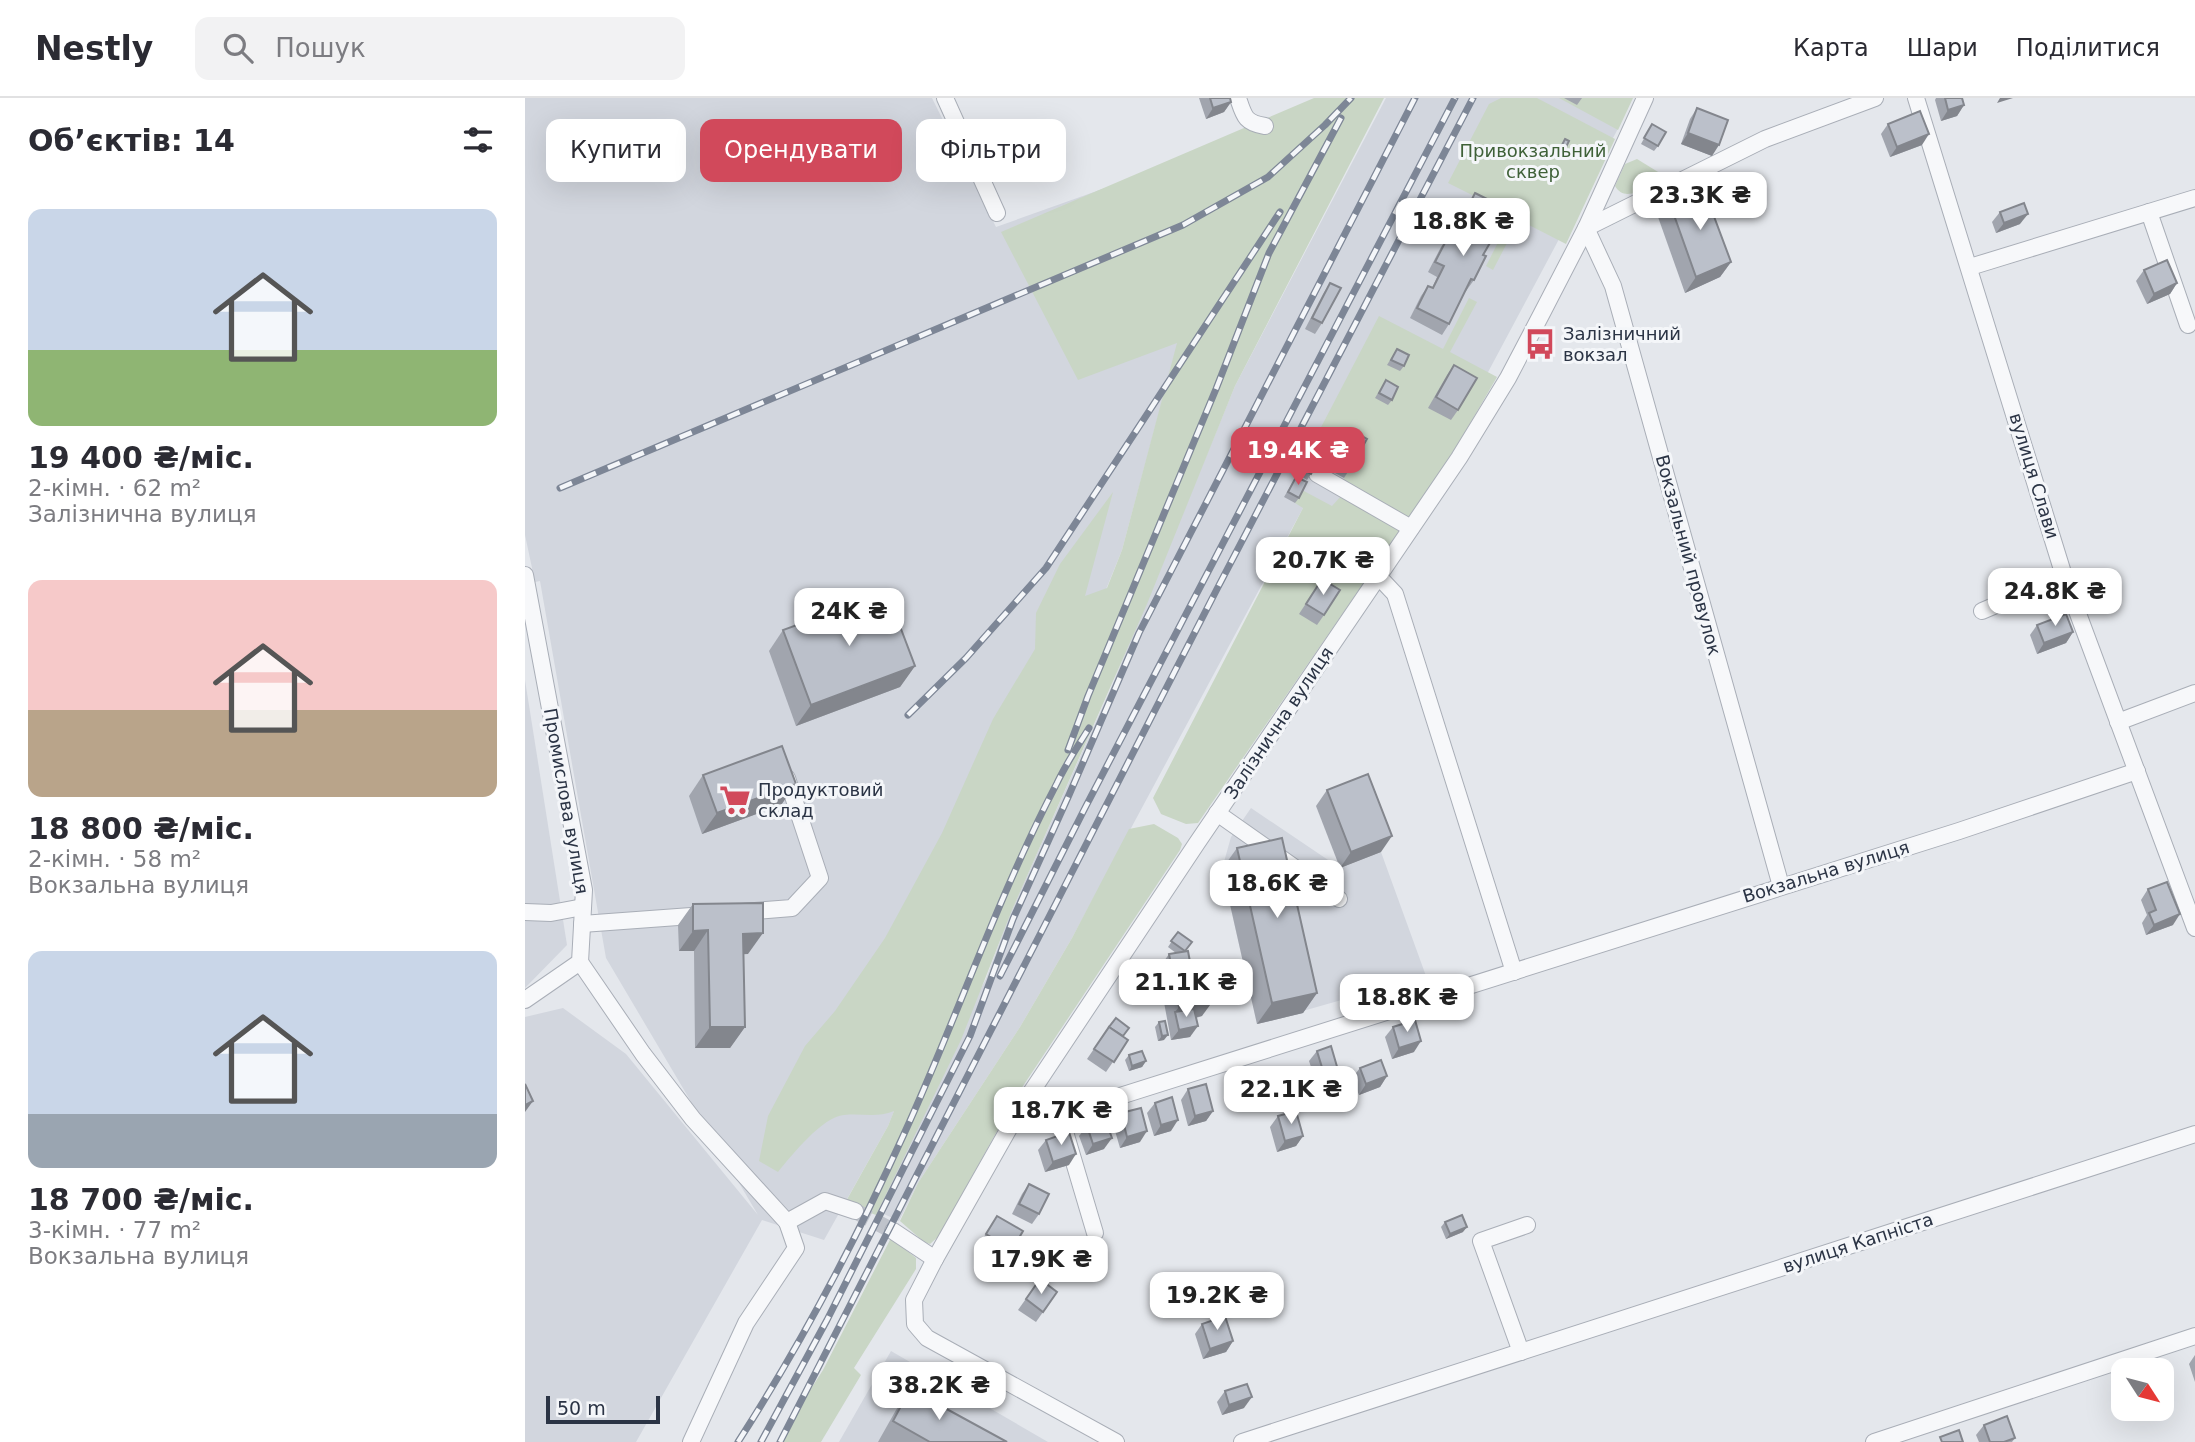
<!DOCTYPE html>
<html lang="uk">
<meta charset="utf-8">
<style>
:root{--surface:#fff;--page:#f2f2f3;--text:#2b2b33;--muted:#7c7c81;--line:#e1e1e2;--accent:#d1495b}
body{margin:0;font-family:"DejaVu Sans",sans-serif;background:var(--page);color:var(--text);height:100vh;display:flex;flex-direction:column;font-size:26px;white-space:nowrap}
*{box-sizing:border-box;margin:0}
p{font-size:23px;color:var(--muted)}
.icon{flex:none;width:38px;height:38px;fill:none;stroke:currentColor;stroke-width:2;stroke-linecap:round;stroke-linejoin:round}
.map{position:relative;flex:1;overflow:hidden}
.sheet{display:flex;flex-direction:column;background:var(--surface);width:525px}
.sheet>*{flex:none}
.hud{position:absolute;left:21px;top:21px;width:665px;height:63px;display:flex;gap:14px}
.needle{width:46px;rotate:126deg}
.tools{position:absolute;left:1586px;top:1260px;display:grid;gap:14px}
.tools a{display:grid;place-items:center;width:63px;height:63px;border-radius:14px;background:var(--surface);box-shadow:0 7px 28px #0002;font-size:35px}
.scale{position:absolute;left:21px;bottom:18px;width:114px;box-sizing:border-box;padding-left:7px;border:4px solid #2b3445;border-top:0;font-size:19px;line-height:24px;white-space:nowrap;color:#2b3445;-webkit-text-stroke:5px #f4f6f9;paint-order:stroke}
.price{position:absolute;translate:-50% -60px;padding:0 16px;border-radius:14px;background:#fff;color:#222;font-size:23px;line-height:46px;filter:drop-shadow(0 2px 4px #0008)}
.price::after{content:'';position:absolute;left:50%;top:42px;width:21px;height:16px;margin-left:-10px;background:inherit;clip-path:polygon(0 0,100% 0,50% 100%)}
.price.selected{background:var(--accent);color:#fff}
ul{padding:0;list-style:none}
li{display:grid;align-content:center;gap:14px;height:371px;padding:0 28px}
li span{display:grid;place-items:center;height:217px;border-radius:14px;color:#555}
li>.icon{margin-inline-start:auto}
span .icon{width:126px;height:126px;fill:#fffc;stroke-width:1}
li b{font-size:30px}
h2{display:flex;justify-content:space-between;align-items:center;height:84px;padding:0 28px;font-size:30px}
.tag{padding:0 24px;border-radius:14px;background:var(--surface);box-shadow:0 7px 28px #0002;font-size:24px;line-height:63px}
.tag.selected{background:var(--accent);color:#fff}
header{display:flex;align-items:center;gap:42px;box-sizing:border-box;height:98px;padding:0 35px;background:var(--surface);border-bottom:2px solid var(--line)}
header strong{font-size:33px}
nav{display:flex;gap:38px;margin-inline-start:auto;font-size:24px}
.search{width:490px;height:63px;background:var(--page);display:flex;align-items:center;gap:18px;box-sizing:border-box;padding:0 24px;border-radius:14px;color:var(--muted);font-size:26px}
main{display:flex;flex:1;min-height:0}
.map>svg:first-child{display:block}
</style>
<header>
<strong>Nestly</strong>
<div class="search"><svg class="icon" aria-label="search" viewBox="0 0 24 24"><circle cx="10" cy="10" r="6"/><path d="M15 15l6 6"/></svg>Пошук</div>
<nav><a>Карта</a><a>Шари</a><a>Поділитися</a></nav>
</header>
<main>
<section class="sheet">
<h2>Об’єктів: 14<svg class="icon" aria-label="filters" viewBox="0 0 24 24"><path d="M4 7h16M4 17h16"/><circle cx="9" cy="7" r="2"/><circle cx="15" cy="17" r="2"/></svg></h2>
<ul>
<li><span style="background:linear-gradient(#c9d6e8 65%,#8fb573 0)"><svg class="icon" aria-label="home" viewBox="0 0 24 24"><path d="M3 11l9-7 9 7M6 9v11h12V9"/></svg></span><div><b>19 400 ₴/міс.</b><p>2-кімн. · 62 m²</p><p>Залізнична вулиця</p></div></li>
<li><span style="background:linear-gradient(#f6c9c9 60%,#b9a48a 0)"><svg class="icon" aria-label="home" viewBox="0 0 24 24"><path d="M3 11l9-7 9 7M6 9v11h12V9"/></svg></span><div><b>18 800 ₴/міс.</b><p>2-кімн. · 58 m²</p><p>Вокзальна вулиця</p></div></li>
<li><span style="background:linear-gradient(#c9d6e8 75%,#9aa5b1 0)"><svg class="icon" aria-label="home" viewBox="0 0 24 24"><path d="M3 11l9-7 9 7M6 9v11h12V9"/></svg></span><div><b>18 700 ₴/міс.</b><p>3-кімн. · 77 m²</p><p>Вокзальна вулиця</p></div></li>
</ul>
</section>
<div class="map">
<svg width="1670" height="1344" viewBox="0 0 1670 1344">
<rect width="100%" height="100%" fill="#e4e7ec"/>
<g fill="#d2d6de">
<polygon points="0,0 407,0 471,129 718,41 653,244 597,452 363,1028 299,1142 237,1122 111,1344 0,1344 0,919 38,910 101,956 233,1117 81,860 15,483 10,484 0,437"/>
<polygon points="861,0 1094,0 1096,25 891,409 865,450 778,410 547,840 495,929 393,1085 374,1123 335,1105 461,881 485,816 588,585 710,288"/>
<polygon points="0,582 42,847 0,890"/>
<polygon points="726,710 815,770 856,754 901,878 732,926 697,771 706,739"/>
<polygon points="366,1253 523,1344 314,1344"/>
</g>
<g fill="#c9d6c5">
<path d="M789,0h70l-149,288 -88,218 -135,306 -51,130 -85,175 -31,-12 43,-77 6,-15c-17,7 -32,2 -50,4 -22,2 -52,40 -66,57l-19,-11 9,-45 37,-70 30,-35 50,-73 57,-105 51,-114 42,-70 1,-36 24,-49 53,-72 -28,104 22,-8 15,-38 55,-207 -99,37 -77,-148z"/>
<polygon points="976,0 1012,0 1090,41 1041,146 994,122 968,172 961,168 987,117 923,85 964,6"/>
<polygon points="1034,0 1108,0 1093,32"/>
<path d="M1112,61l26,16c-14,8 -36,31 -48,11l10,-22z"/>
<polygon points="944,200 952,204 925,254 972,279 914,379 885,419 878,417 818,382 834,352 816,342 801,370 780,360 854,218 918,251"/>
<polygon points="777,392 807,408 816,398 876,431 673,725 661,726 636,716 628,700 778,410 770,405"/>
<polygon points="629,726 653,740 657,746 655,752 492,997 414,1138 405,1146 399,1144 375,1123 393,1085 495,929 547,840 604,731"/>
<polygon points="366,1140 391,1160 391,1171 329,1270 336,1277 296,1344 252,1344 298,1272"/>
</g>
<g fill="none" stroke-linecap="round" stroke-linejoin="round">
<polyline stroke="#bfc3cb" stroke-width="16" stroke-dasharray="16 8" stroke-linecap="butt" points="330,1113 368,1133"/>
<defs>
<g id="minor">
<polyline points="420,0 472,115"/>
<path d="M713,0c6,18 7,25 27,28"/>
<polyline points="1391,0 1539,478 1670,830"/>
<polyline points="1624,114 1663,227"/>
<polyline points="1445,169 1670,100"/>
<polyline points="792,376 886,430"/>
<polyline points="0,477 59,792 55,864 0,902"/>
<polyline points="854,479 870,496 989,874"/>
<polyline points="1457,513 1539,478"/>
<polyline points="1593,624 1670,595"/>
<polyline points="692,715 814,801"/>
<polyline points="1256,788 1088,188 1061,130 1240,41 1350,0"/>
<polyline points="0,814 26,815 58,809"/>
<polyline points="217,814 267,810 295,780 262,680"/>
<polyline points="57,826 180,817"/>
<polyline points="55,864 118,956 168,1021 262,1124 300,1103 330,1113"/>
<polyline points="495,1011 535,1017 1434,733 1612,673"/>
<polyline points="535,1017 570,1135"/>
<polyline points="368,1133 410,1161"/>
<polyline points="996,1254 956,1143 1002,1127"/>
<polyline points="166,1344 221,1225 271,1150 262,1124"/>
<polyline points="591,1344 402,1240 390,1226 389,1202 410,1161 495,1011 672,745 934,360 983,280 1016,217 1061,130 1120,0"/>
<polyline points="717,1344 1670,1036"/>
<polyline points="1349,1344 1670,1238"/>
</g>
</defs>
<use href="#minor" stroke="#a9aeb7" stroke-width="18"/>
<use href="#minor" stroke="#f7f8fa" stroke-width="16"/>
<defs>
<g id="rail">
<polyline points="35,390 658,127 743,79 800,27 826,0"/>
<polyline points="383,617 441,560 521,470 755,114"/>
<polyline points="543,652 563,598 691,291 744,155 816,20"/>
<polyline points="475,878 561,708 930,0"/>
<path d="M213,1344c63,-98 118,-202 166,-308 53,-116 94,-238 153,-351 9,-19 21,-37 32,-55"/>
<polyline points="236,1344 302,1222 445,938 488,821 544,697 614,535 890,0"/>
<polyline points="255,1344 692,491 948,0"/>
</g>
</defs>
<use href="#rail" stroke="#7d8696" stroke-width="7"/>
<use href="#rail" stroke="#f4f6f9" stroke-width="4.5" stroke-dasharray="13" stroke-linecap="butt"/>
</g>
<g fill="#a1a5ae">
<polygon points="674,0 705,0 706,4 699,14 681,21"/>
<polygon points="1039,0 1057,0 1052,7"/>
<polygon points="1411,0 1437,0 1439,7 1432,18 1416,23 1410,2"/>
<polygon points="1172,10 1187,58 1156,46 1165,21"/>
<polygon points="1127,26 1133,48 1129,53 1116,46"/>
<polygon points="1363,26 1397,47 1365,59 1356,36"/>
<polygon points="1040,41 1040,51 1036,56 1032,54"/>
<polygon points="950,95 958,157 949,182 941,193 940,192 924,226 917,237 885,220 896,198 903,188 907,190 912,179 903,174 916,149 923,139 930,142 936,130 932,128 943,106"/>
<polygon points="1144,103 1206,164 1195,179 1160,195 1133,119"/>
<polygon points="1475,114 1495,126 1471,135 1467,124"/>
<polygon points="1619,172 1652,185 1645,196 1622,206 1611,183"/>
<polygon points="805,185 797,225 790,236 780,231 798,196"/>
<polygon points="872,251 879,268 875,273 862,267"/>
<polygon points="929,267 933,312 926,322 903,310 922,277"/>
<polygon points="861,282 867,302 863,307 850,300"/>
<polygon points="824,331 826,369 819,380 801,370 816,341"/>
<polygon points="784,355 786,376 782,382 771,375"/>
<polygon points="771,379 774,400 770,405 759,399"/>
<polygon points="797,481 799,517 792,527 774,516"/>
<polygon points="1512,527 1548,534 1541,545 1512,556 1505,537"/>
<polygon points="258,532 390,568 375,589 271,628 244,553"/>
<polygon points="178,677 271,686 256,707 177,736 164,698"/>
<polygon points="802,692 856,754 815,770 791,708"/>
<polygon points="712,750 792,895 778,915 732,926 697,771"/>
<polygon points="1623,791 1648,827 1621,837 1617,825 1622,817 1616,802"/>
<polygon points="168,806 223,856 218,856 220,929 205,950 170,950 169,853 154,853 153,827"/>
<polygon points="653,834 668,880 677,918 671,920 665,939 646,942 633,872 644,856 651,855 643,849"/>
<polygon points="634,924 639,942 633,943 630,929"/>
<polygon points="584,929 603,942 581,974 562,961"/>
<polygon points="868,929 889,954 867,961 860,939"/>
<polygon points="792,953 806,982 792,987 784,963"/>
<polygon points="604,957 621,963 617,969 604,973 600,962"/>
<polygon points="835,970 862,978 855,989 834,997 827,980"/>
<polygon points="715,976 736,994 729,1004 713,1008 707,986"/>
<polygon points="663,991 688,1013 681,1023 663,1028 656,1002"/>
<polygon points="630,1005 646,1033 629,1038 622,1015"/>
<polygon points="596,1015 615,1044 595,1050 588,1026"/>
<polygon points="753,1018 778,1038 771,1048 752,1054 745,1029"/>
<polygon points="562,1028 579,1051 561,1057 554,1038"/>
<polygon points="521,1042 544,1067 520,1074 513,1052"/>
<polygon points="504,1086 514,1116 507,1126 487,1116 497,1096"/>
<polygon points="472,1118 487,1152 480,1162 454,1147"/>
<polygon points="920,1124 938,1134 921,1141 916,1129"/>
<polygon points="493,1154 511,1166 501,1181 483,1169"/>
<polygon points="515,1181 532,1194 511,1224 493,1212"/>
<polygon points="677,1226 708,1243 701,1254 678,1261 670,1236"/>
<polygon points="1670,1257 1670,1284 1664,1266"/>
<polygon points="385,1291 482,1344 353,1344 371,1312"/>
<polygon points="700,1293 719,1310 697,1317 692,1304"/>
<polygon points="1459,1327 1490,1340 1487,1344 1454,1344 1451,1337"/>
</g>
<g fill="#83868d">
<polygon points="1475,0 1488,0 1472,5"/>
<polygon points="706,4 699,14 681,21 688,10"/>
<polygon points="1439,7 1432,18 1416,23 1423,12"/>
<polygon points="1163,35 1194,47 1187,58 1156,46"/>
<polygon points="1404,36 1397,47 1365,59 1372,49"/>
<polygon points="1503,116 1495,126 1471,135 1479,125"/>
<polygon points="1206,164 1195,179 1160,195 1171,179"/>
<polygon points="1652,185 1645,196 1622,206 1629,196"/>
<polygon points="1548,534 1541,545 1512,556 1519,545"/>
<polygon points="390,568 375,589 271,628 286,607"/>
<polygon points="271,686 256,707 177,736 192,715"/>
<polygon points="867,738 856,754 815,770 826,754"/>
<polygon points="1655,816 1648,827 1621,837 1629,827"/>
<polygon points="183,832 169,853 154,853 168,833"/>
<polygon points="238,835 223,856 203,857 218,836"/>
<polygon points="792,895 778,915 732,926 747,905"/>
<polygon points="688,903 677,918 652,923 650,914 654,909"/>
<polygon points="673,928 665,939 646,942 654,932"/>
<polygon points="185,929 220,929 205,950 170,950"/>
<polygon points="643,937 639,942 633,943 637,938"/>
<polygon points="896,943 889,954 867,961 874,950"/>
<polygon points="621,963 617,969 604,973 607,968"/>
<polygon points="813,972 806,982 792,987 799,976"/>
<polygon points="862,978 855,989 834,997 841,986"/>
<polygon points="736,994 729,1004 713,1008 720,998"/>
<polygon points="8,1003 0,1014 0,1007"/>
<polygon points="688,1013 681,1023 663,1028 670,1018"/>
<polygon points="653,1022 646,1033 629,1038 636,1027"/>
<polygon points="622,1033 615,1044 595,1050 602,1039"/>
<polygon points="778,1038 771,1048 752,1054 760,1043"/>
<polygon points="587,1040 579,1051 561,1057 568,1046"/>
<polygon points="551,1056 544,1067 520,1074 528,1064"/>
<polygon points="942,1129 938,1134 921,1141 925,1136"/>
<polygon points="708,1243 701,1254 678,1261 685,1251"/>
<polygon points="1646,1288 1639,1299 1636,1300 1636,1292"/>
<polygon points="727,1299 719,1310 697,1317 704,1307"/>
</g>
<g fill="#bbc0ca" stroke="#83868d" stroke-width="2">
<polygon points="685,0 705,0 706,4 688,10"/>
<polygon points="1420,0 1437,0 1439,7 1423,12"/>
<polygon points="1172,10 1203,22 1194,47 1163,35"/>
<polygon points="1395,13 1404,36 1372,49 1363,26"/>
<polygon points="1127,26 1141,34 1133,48 1119,40"/>
<polygon points="1040,41 1044,43 1040,51 1036,49"/>
<polygon points="1178,89 1206,164 1171,179 1144,103"/>
<polygon points="950,95 984,112 958,157 961,158 949,182 946,181 924,226 892,210 903,188 908,190 919,168 910,164 923,139 931,143 943,119 939,117"/>
<polygon points="1499,105 1503,116 1479,125 1475,114"/>
<polygon points="1642,162 1652,185 1629,196 1619,172"/>
<polygon points="805,185 816,190 797,225 787,220"/>
<polygon points="872,251 884,257 879,268 866,262"/>
<polygon points="929,267 952,280 933,312 911,299"/>
<polygon points="861,282 873,289 867,302 854,295"/>
<polygon points="824,331 842,341 826,369 808,359"/>
<polygon points="784,355 794,361 786,376 775,370"/>
<polygon points="771,379 782,384 774,400 763,394"/>
<polygon points="797,481 815,492 799,517 781,506"/>
<polygon points="362,494 390,568 286,607 258,532"/>
<polygon points="1541,516 1548,534 1519,545 1512,527"/>
<polygon points="257,648 271,686 192,715 178,677"/>
<polygon points="843,676 867,738 826,754 802,692"/>
<polygon points="757,740 792,895 747,905 712,750"/>
<polygon points="1642,784 1655,816 1629,827 1624,815 1631,812 1623,791"/>
<polygon points="238,805 238,835 218,836 220,929 185,929 183,832 168,833 168,806"/>
<polygon points="653,834 667,844 660,853 646,843"/>
<polygon points="663,853 668,880 684,877 688,903 654,909 644,856"/>
<polygon points="669,911 673,928 654,932 650,914"/>
<polygon points="591,920 604,930 598,938 584,929"/>
<polygon points="890,922 896,943 874,950 868,929"/>
<polygon points="640,923 643,937 637,938 634,924"/>
<polygon points="584,929 603,942 589,964 569,951"/>
<polygon points="806,948 813,972 799,976 792,953"/>
<polygon points="617,953 621,963 607,968 604,957"/>
<polygon points="856,962 862,978 841,986 835,970"/>
<polygon points="730,972 736,994 720,998 715,976"/>
<polygon points="0,986 8,1003 0,1007"/>
<polygon points="681,986 688,1013 670,1018 663,991"/>
<polygon points="647,999 653,1022 636,1027 630,1005"/>
<polygon points="616,1010 622,1033 602,1039 596,1015"/>
<polygon points="771,1013 778,1038 760,1043 753,1018"/>
<polygon points="580,1021 587,1040 568,1046 562,1028"/>
<polygon points="544,1034 551,1056 528,1064 521,1042"/>
<polygon points="504,1086 524,1096 514,1116 494,1106"/>
<polygon points="937,1117 942,1129 925,1136 920,1124"/>
<polygon points="472,1118 498,1133 487,1152 461,1136"/>
<polygon points="493,1154 511,1166 504,1176 486,1164"/>
<polygon points="515,1181 532,1194 518,1214 501,1201"/>
<polygon points="700,1218 708,1243 685,1251 677,1226"/>
<polygon points="1639,1266 1646,1288 1636,1292 1636,1272 1621,1272"/>
<polygon points="722,1286 727,1299 704,1307 700,1293"/>
<polygon points="385,1291 482,1344 405,1344 368,1323"/>
<polygon points="1482,1318 1490,1340 1479,1344 1465,1344 1459,1327"/>
<polygon points="1434,1332 1438,1344 1417,1344 1415,1339"/>
</g>
<defs>
<symbol id="bus-bare" viewBox="-9 -9 18 18"><path d="M-5-6H5V4H4V6H2V4H-2V6H-4V4H-5ZM-3.5-4V0h7V-4ZM-3.5 1.2v1.5H-2V1.2ZM2 1.2v1.5H3.5V1.2Z" fill="#d1495b" stroke="#f4f6f9" stroke-width="2.5" paint-order="stroke"/></symbol>
<symbol id="supermarket-bare" viewBox="-9 -9 18 18"><path d="M-6-5.5h2.5l.6 2H6L4.5 2H-2.5L-4.4-4H-6ZM-1.5 3.2a1.3 1.3 0 1 0 .1 0ZM3 3.2a1.3 1.3 0 1 0 .1 0Z" fill="#d1495b" stroke="#f4f6f9" stroke-width="2.5" paint-order="stroke"/></symbol>
</defs>
<g fill-rule="evenodd">
<use href="#bus-bare" x="993" y="224" width="44" height="44"/>
<use href="#supermarket-bare" x="188" y="680" width="44" height="44"/>
</g>
<g text-anchor="middle" stroke-width="6" stroke-linejoin="round" paint-order="stroke">
<g font-size="18" fill="#3f6138" stroke="#f4f6f9">
<text x="1008" y="59">Привокзальний<tspan x="1008" dy="21">сквер</tspan></text>
</g>
<g font-size="18" fill="#2b3445" stroke="#f4f6f9" text-anchor="start">
<text x="1038" y="242">Залізничний<tspan x="1038" dy="21">вокзал</tspan></text>
<text x="233" y="698">Продуктовий<tspan x="233" dy="21">склад</tspan></text>
</g>
<g font-size="18" fill="#2b3445" stroke="#f4f6f9">
<text transform="translate(1509 378) rotate(73)" y="6">вулиця Слави</text>
<text transform="translate(1163 457) rotate(75)" y="6">Вокзальний провулок</text>
<text transform="translate(754 625) rotate(-56)" y="6">Залізнична вулиця</text>
<text transform="translate(41 703) rotate(80)" y="6">Промислова вулиця</text>
<text transform="translate(1301 774) rotate(-17)" y="6">Вокзальна вулиця</text>
<text transform="translate(1333 1145) rotate(-18)" y="6">вулиця Капніста</text>
</g>
</g>
</svg>
<div class="tools">
<a><svg class="needle" viewBox="-14 -14 28 28"><path d="M0-13l5 13h-10z" fill="#e53935"/><path d="M0 13l5-13h-10z" fill="#7c7c81"/></svg></a>
</div>
<div class="scale">50 m</div>
<b class="price" style="left:1175px;top:134px">23.3K ₴</b>
<b class="price" style="left:938px;top:160px">18.8K ₴</b>
<b class="price selected" style="left:773px;top:389px">19.4K ₴</b>
<b class="price" style="left:798px;top:499px">20.7K ₴</b>
<b class="price" style="left:1530px;top:530px">24.8K ₴</b>
<b class="price" style="left:324px;top:550px">24K ₴</b>
<b class="price" style="left:752px;top:822px">18.6K ₴</b>
<b class="price" style="left:661px;top:921px">21.1K ₴</b>
<b class="price" style="left:882px;top:936px">18.8K ₴</b>
<b class="price" style="left:766px;top:1028px">22.1K ₴</b>
<b class="price" style="left:536px;top:1049px">18.7K ₴</b>
<b class="price" style="left:516px;top:1198px">17.9K ₴</b>
<b class="price" style="left:692px;top:1234px">19.2K ₴</b>
<b class="price" style="left:414px;top:1324px">38.2K ₴</b>
<div class="hud">
<a class="tag">Купити</a>
<a class="tag selected">Орендувати</a>
<a class="tag">Фільтри</a>
</div>
</div>
</main>
